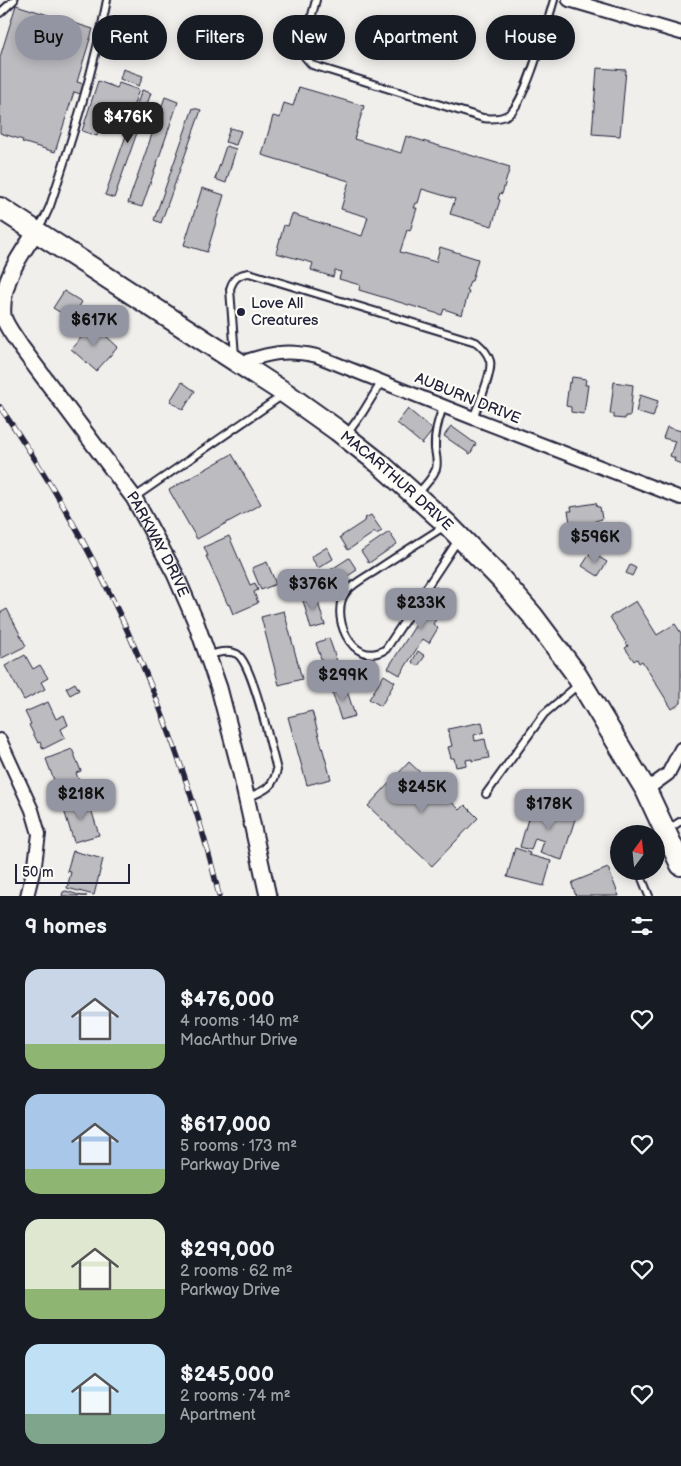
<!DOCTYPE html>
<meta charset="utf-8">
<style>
:root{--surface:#171b24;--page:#242831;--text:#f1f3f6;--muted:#9ea1a6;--accent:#9495a2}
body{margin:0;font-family:"Balsamiq Sans",sans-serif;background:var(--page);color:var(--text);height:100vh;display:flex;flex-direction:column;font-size:19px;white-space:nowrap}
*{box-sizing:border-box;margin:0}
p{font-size:16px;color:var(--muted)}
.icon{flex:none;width:28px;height:28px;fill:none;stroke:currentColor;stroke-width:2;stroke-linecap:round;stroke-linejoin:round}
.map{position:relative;height:896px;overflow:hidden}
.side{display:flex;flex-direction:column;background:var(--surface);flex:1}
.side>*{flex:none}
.hud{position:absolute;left:15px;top:15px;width:651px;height:45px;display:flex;gap:10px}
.needle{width:32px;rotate:15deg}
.controls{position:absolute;left:610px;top:825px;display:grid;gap:10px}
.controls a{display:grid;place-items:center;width:55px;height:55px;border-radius:50%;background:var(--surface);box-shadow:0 2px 12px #0003;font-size:25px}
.scale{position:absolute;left:15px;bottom:12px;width:115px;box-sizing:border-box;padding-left:5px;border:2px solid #22223b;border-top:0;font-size:14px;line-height:18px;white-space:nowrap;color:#22223b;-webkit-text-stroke:4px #fdfcf7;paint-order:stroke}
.price{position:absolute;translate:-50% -42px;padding:0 11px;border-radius:10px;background:var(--accent);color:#111;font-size:16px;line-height:32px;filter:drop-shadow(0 1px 2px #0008)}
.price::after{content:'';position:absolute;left:50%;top:30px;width:15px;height:11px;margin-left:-8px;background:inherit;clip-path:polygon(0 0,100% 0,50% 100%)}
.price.active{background:#222;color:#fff}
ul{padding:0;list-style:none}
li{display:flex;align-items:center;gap:15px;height:125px;padding:0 25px}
li span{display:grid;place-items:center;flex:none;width:140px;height:100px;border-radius:15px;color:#555}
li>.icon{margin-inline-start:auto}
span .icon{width:60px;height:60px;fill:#fffc;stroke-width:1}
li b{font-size:21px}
h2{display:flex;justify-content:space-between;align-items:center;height:60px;padding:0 25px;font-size:21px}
.chip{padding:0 18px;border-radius:22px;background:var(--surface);box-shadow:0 2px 12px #0003;font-size:18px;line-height:45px}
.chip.active{background:var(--accent);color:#111}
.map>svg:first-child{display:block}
</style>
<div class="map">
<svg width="681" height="896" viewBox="0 0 681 896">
<rect width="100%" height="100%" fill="#f0efec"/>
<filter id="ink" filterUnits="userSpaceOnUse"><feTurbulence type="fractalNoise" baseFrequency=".02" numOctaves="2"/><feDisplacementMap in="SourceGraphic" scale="10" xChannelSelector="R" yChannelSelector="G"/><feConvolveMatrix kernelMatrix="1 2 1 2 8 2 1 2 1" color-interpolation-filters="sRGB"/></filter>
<g filter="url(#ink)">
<g fill="#bcbcc0" stroke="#22223b">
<polygon points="16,5 93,29 77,82 84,84 81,94 74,92 55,152 22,142 23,140 0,133 0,57"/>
<polygon points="597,68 626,70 620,136 592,134"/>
<polygon points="123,69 143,76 139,86 120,79"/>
<polygon points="98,81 117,88 119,83 139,90 127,123 108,116 110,112 106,111 97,136 82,131"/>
<polygon points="299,87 364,106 354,139 401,153 406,136 510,167 502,194 500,193 498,199 500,200 492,226 450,214 455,199 422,189 418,203 416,203 414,208 417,208 410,231 407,230 400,252 436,262 440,247 478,259 472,281 470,281 467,290 469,291 462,315 444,309 442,315 359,290 360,285 339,279 341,272 335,270 333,277 311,270 313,263 276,253 284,225 288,226 292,214 362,236 368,217 341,209 349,181 262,155 273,116 280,118 284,103 293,106"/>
<polygon points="142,90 151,93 114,198 105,195"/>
<polygon points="165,97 178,102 142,207 128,203"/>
<polygon points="193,108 201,110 161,223 154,220"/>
<polygon points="230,128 241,131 236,145 225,142"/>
<polygon points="226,146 236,149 226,183 215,179"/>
<polygon points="202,188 224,195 207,252 184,245"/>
<polygon points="64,291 82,302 71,319 53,308"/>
<polygon points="88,322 92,323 118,347 96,371 71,349 85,333 81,330"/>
<polygon points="572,377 586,379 585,385 588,385 584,414 571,412 571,407 566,406 569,382 571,383"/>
<polygon points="182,382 195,391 183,410 170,401"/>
<polygon points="614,382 633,385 630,416 625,416 625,419 614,418 614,414 610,414"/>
<polygon points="640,395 658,401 653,417 636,412"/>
<polygon points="408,409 433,430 422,444 397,423"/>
<polygon points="451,426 476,444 470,454 444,436"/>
<polygon points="667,427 681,431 681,464 674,461 675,458 670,456 675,441 663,438"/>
<polygon points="232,454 261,504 197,539 169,490"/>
<polygon points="596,503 597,507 600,507 602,519 595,521 600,542 585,545 583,536 576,537 573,521 570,522 568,511 572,511 571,507"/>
<polygon points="371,515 382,531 376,534 375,532 348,550 340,537 366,520 365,518"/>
<polygon points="389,532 397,544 369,563 361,551"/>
<polygon points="229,536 250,585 255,583 258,590 254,592 258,603 233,614 229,604 228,605 206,556 208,556 204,547"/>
<polygon points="327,547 333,559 318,568 311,557"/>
<polygon points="591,552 607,562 598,576 582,566"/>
<polygon points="349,558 357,570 329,588 321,576"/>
<polygon points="267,562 276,584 261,590 252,568"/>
<polygon points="630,565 636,568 632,576 626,573"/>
<polygon points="436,587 451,596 433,624 438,628 429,643 423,639 400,675 388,668 426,609 421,606 429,594 431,596"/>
<polygon points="315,593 325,625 311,629 302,597"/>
<polygon points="636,601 657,635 675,624 681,633 681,703 672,709 642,661 639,663 637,659 634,661 625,648 628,646 610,617"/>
<polygon points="7,609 26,646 0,659 0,613"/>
<polygon points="284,611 302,679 279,685 261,617"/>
<polygon points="329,638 340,670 326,674 316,643"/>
<polygon points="418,651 425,656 418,666 412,662"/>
<polygon points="25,655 33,669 40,665 48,678 41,682 45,689 24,700 5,666"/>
<polygon points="384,675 395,682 381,706 369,699"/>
<polygon points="75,683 79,690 70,695 66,688"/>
<polygon points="345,684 355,716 341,720 331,688"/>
<polygon points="48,702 56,719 64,715 68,725 61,729 65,738 43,749 40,742 38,743 29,725 31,724 25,712"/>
<polygon points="312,711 331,779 307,785 288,717"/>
<polygon points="482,722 484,732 474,735 475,741 485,739 489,758 472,761 472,759 466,760 467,765 456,767 454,758 451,758 448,747 452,746 448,729"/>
<polygon points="72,749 81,771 76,773 83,791 65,798 58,781 55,783 46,759"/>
<polygon points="409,762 460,810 465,805 478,818 432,866 368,806"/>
<polygon points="88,799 99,835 74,842 63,807"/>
<polygon points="543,805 576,816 562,860 540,853 544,841 535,838 531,850 520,847 531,808 541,811"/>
<polygon points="515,848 530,853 529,855 551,861 544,886 507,877"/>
<polygon points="73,851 103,859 94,895 67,888 71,872 67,871"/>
<polygon points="608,868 619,896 576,896 572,885 573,882"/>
<polygon points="66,891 82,896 87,896 62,896 63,892"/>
</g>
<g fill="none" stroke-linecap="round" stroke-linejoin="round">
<defs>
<g id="service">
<path d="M316,0l-12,45 1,12 7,8 171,53c9,1 19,1 26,-4 17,-12 38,-91 45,-114"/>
<polyline points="0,13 14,0"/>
<path d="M37,230l8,-13 5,-11c22,-67 44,-136 57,-206"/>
<path d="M235,356l-5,-67c3,-10 8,-15 19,-16l227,69c6,5 12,11 14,19 3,11 -12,45 -17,57"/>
<polyline points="347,434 363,412 382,381"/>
<path d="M417,494c7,-7 15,-15 19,-25 2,-7 0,-13 -1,-20 -1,-15 3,-28 8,-42"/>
<polyline points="135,497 283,395"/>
<path d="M445,526c-22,14 -45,28 -67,43 -10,7 -23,13 -31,22 -19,20 4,80 39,58l72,-109"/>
<path d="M207,656c9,-3 21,-7 30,-2 16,10 34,95 40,116 -5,20 -13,20 -30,28"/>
<polyline points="486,794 544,714 578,685"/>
<polyline points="656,837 681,821"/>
<polyline points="639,871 649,896"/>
</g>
<g id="minor">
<polyline points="569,0 681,33"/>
<path d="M240,363c30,-10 45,-14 77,-7l156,62 208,80"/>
<polyline points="0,740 32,810 39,834 35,864 27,896"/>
<polyline points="646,790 668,774 681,749"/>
</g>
<g id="tertiary">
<path id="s1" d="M36,232c-17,24 -36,52 -33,84 3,11 12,21 18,31l113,151 41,76 20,46 24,68 21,81 28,127"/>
</g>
<g id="primary">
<path id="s2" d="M0,208l285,185 52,37 42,33 68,61 53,54 32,37 42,56 72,119 35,75"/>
</g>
</defs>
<use href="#service" stroke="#22223b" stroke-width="10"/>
<use href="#minor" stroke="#22223b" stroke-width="16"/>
<use href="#tertiary" stroke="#22223b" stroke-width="19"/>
<use href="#primary" stroke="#22223b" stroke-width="24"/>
<use href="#service" stroke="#fdfcf7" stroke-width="6"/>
<use href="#minor" stroke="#fdfcf7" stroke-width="12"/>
<use href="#tertiary" stroke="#fdfcf7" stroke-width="15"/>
<use href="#primary" stroke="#fdfcf7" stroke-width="20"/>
<defs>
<path id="rail" d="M0,407c78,111 138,233 182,362 14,41 28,84 37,127"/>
</defs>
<use href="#rail" stroke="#22223b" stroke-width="5.5"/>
<use href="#rail" stroke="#fdfcf7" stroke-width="4" stroke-dasharray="11" stroke-linecap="butt"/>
</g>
</g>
<circle fill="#22223b" stroke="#fdfcf7" stroke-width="2" cx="241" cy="312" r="5"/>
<g text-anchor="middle" stroke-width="4.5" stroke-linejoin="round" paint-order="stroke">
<g font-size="15" fill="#22223b" stroke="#fdfcf7" text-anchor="start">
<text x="251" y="308">Love All<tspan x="251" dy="17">Creatures</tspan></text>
</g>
<g font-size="15" fill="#22223b" stroke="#fdfcf7">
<text transform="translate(468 398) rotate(22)" y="5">AUBURN DRIVE</text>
<text dy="5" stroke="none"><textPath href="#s2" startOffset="482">MACARTHUR DRIVE</textPath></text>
<text dy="5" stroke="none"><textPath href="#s1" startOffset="369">PARKWAY DRIVE</textPath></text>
</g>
</g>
</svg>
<div class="controls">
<a><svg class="needle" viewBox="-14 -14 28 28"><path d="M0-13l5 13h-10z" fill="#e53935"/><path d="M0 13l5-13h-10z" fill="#9ea1a6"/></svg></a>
</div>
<div class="scale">50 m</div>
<b class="price active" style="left:128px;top:144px">$476K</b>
<b class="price" style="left:94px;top:347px">$617K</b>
<b class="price" style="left:595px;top:564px">$596K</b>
<b class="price" style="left:313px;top:611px">$376K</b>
<b class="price" style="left:421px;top:630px">$233K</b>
<b class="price" style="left:343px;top:702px">$299K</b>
<b class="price" style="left:422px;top:814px">$245K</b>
<b class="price" style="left:81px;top:821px">$218K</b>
<b class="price" style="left:549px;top:831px">$178K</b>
<div class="hud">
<a class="chip active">Buy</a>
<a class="chip">Rent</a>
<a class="chip">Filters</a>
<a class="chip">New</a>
<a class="chip">Apartment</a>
<a class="chip">House</a>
</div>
</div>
<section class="side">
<h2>9 homes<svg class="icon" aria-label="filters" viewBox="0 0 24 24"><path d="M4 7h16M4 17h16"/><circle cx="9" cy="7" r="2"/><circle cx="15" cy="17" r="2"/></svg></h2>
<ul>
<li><span style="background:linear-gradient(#c9d6e8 75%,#8fb573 0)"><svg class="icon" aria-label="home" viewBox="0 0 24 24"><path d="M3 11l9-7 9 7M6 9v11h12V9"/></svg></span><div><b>$476,000</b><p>4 rooms · 140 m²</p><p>MacArthur Drive</p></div><svg class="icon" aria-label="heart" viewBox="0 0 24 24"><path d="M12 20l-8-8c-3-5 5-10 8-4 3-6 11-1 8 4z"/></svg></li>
<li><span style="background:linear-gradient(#a9c7e8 75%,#8fb573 0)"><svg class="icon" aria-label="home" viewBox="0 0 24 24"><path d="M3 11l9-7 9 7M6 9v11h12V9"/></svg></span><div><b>$617,000</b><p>5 rooms · 173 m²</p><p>Parkway Drive</p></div><svg class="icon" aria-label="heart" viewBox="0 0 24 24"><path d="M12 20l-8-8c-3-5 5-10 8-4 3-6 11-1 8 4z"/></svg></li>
<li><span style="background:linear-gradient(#dfe7d0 70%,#8fb573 0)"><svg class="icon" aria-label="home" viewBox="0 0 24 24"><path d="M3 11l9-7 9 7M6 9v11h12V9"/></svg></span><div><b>$299,000</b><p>2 rooms · 62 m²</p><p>Parkway Drive</p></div><svg class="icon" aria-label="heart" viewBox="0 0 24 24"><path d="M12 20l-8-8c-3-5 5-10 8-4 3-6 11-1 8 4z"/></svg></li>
<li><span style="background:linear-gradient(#bfe0f5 70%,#7fa58c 0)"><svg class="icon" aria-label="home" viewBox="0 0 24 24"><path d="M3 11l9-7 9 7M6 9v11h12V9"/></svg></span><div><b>$245,000</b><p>2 rooms · 74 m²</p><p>Apartment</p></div><svg class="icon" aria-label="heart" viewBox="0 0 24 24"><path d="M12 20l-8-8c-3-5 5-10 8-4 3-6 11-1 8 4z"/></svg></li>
</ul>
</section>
